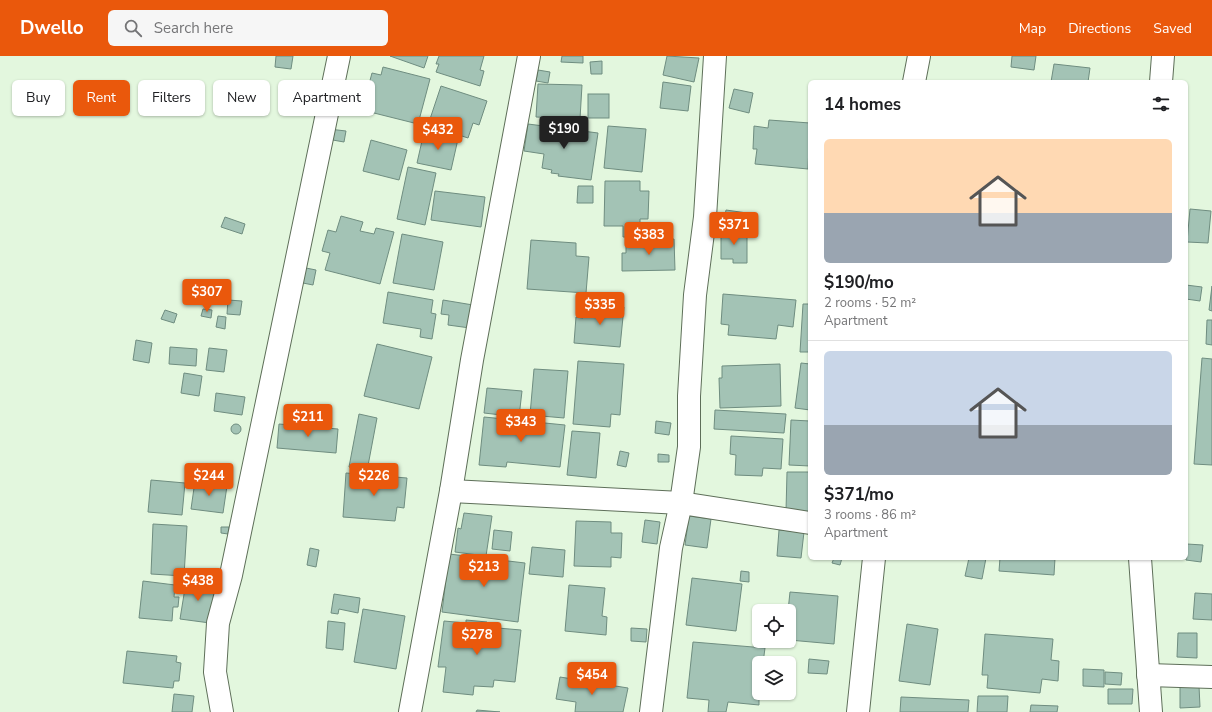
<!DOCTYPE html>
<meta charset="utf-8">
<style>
:root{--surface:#fff;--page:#f6f6f6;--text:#202124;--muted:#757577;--line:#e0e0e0;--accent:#ea580c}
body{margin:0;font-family:"Nunito Sans",sans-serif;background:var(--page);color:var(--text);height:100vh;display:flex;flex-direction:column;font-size:15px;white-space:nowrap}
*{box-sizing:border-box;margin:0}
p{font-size:13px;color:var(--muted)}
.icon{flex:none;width:22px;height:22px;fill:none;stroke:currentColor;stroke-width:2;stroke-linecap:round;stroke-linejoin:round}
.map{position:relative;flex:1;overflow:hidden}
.panel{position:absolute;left:808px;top:24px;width:380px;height:480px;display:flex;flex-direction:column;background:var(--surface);border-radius:6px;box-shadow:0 1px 3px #0004}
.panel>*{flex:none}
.guide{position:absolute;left:12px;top:24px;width:380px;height:36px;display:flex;gap:8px}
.tools{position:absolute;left:752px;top:548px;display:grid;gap:8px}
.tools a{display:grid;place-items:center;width:44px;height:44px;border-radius:6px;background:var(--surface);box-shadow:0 1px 3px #0004;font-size:20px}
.price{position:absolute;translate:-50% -34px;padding:0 9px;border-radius:4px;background:var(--accent);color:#fff;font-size:13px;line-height:26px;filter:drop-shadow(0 1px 2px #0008)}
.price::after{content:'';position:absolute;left:50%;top:24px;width:12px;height:9px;margin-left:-6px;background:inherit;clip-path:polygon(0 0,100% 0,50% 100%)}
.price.selected{background:#222;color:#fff}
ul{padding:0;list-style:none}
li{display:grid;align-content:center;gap:8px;height:212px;padding:0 16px}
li+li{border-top:1px solid var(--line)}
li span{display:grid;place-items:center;height:124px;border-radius:6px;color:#555}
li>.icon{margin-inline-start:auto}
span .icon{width:72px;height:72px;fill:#fffc;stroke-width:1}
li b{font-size:17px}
h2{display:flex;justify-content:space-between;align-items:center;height:48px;padding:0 16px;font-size:17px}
.tag{padding:0 14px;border-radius:6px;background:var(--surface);box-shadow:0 1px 3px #0004;font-size:14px;line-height:36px}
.tag.selected{background:var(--accent);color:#fff}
header{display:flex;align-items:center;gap:24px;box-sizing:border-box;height:56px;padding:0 20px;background:var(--accent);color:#fff}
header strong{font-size:19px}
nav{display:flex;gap:22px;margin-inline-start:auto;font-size:14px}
.search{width:280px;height:36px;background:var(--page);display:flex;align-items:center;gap:10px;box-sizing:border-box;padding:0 14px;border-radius:6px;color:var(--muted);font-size:15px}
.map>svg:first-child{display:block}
</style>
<header>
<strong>Dwello</strong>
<div class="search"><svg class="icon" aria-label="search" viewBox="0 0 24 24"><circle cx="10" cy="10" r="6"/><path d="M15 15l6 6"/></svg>Search here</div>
<nav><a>Map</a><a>Directions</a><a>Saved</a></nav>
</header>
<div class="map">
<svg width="1212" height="656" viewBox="0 0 1212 656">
<rect width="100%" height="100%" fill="#e3f7de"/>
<g fill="#a3c3b5" stroke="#6f8d80">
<polygon points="276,0 293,0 291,13 275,11"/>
<polygon points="390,0 428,0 424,12"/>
<polygon points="439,0 484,0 480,14 484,15 480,30 436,16 439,8 436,8"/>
<polygon points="562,0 583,0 583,7 561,6"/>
<polygon points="667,0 699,2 694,26 663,19"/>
<polygon points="1012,0 1036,0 1034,14 1011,11"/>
<polygon points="602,5 602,18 591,18 590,6"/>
<polygon points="1054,8 1090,12 1088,26 1051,26"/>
<polygon points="383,11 430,23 418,68 362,54 372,17 381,19"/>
<polygon points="538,14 550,16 548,27 536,25"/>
<polygon points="663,26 691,30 688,55 660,52"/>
<polygon points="538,28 582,29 580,63 536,61"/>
<polygon points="441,30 487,45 479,69 473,67 468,82 428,69"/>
<polygon points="734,33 753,37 749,57 729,52"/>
<rect x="588" y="38" width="21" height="24"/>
<polygon points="769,64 810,67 808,113 755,108 757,93 753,93 754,70 768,72"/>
<polygon points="528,68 598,77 591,124 558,120 559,118 551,117 552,114 542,112 544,98 524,95"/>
<polygon points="608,70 646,73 642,116 604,112"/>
<polygon points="329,73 346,75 344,86 327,83"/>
<polygon points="424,76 458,83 451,114 417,107"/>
<polygon points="371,84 407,94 399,124 363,115"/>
<polygon points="408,111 436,117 425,169 397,163"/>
<polygon points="605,125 640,125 640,135 649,135 648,163 640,163 640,181 623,181 623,170 604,170"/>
<polygon points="578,130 593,130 593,147 577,147"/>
<polygon points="435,135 485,141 481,171 431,164"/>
<polygon points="1190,153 1211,155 1208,187 1187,186"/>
<polygon points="726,154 747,157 745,173 723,170"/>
<polygon points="341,160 363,166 360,175 374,178 376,172 394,176 380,228 325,214 330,197 322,195 328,174 336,176"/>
<polygon points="225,161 245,168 242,178 221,171"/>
<polygon points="721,175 747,176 747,207 733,207 733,203 721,203"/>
<polygon points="402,178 443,186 434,234 393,227"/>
<polygon points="674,183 675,214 622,215 622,197 626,197 626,185"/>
<polygon points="531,184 576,187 576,200 589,201 586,237 527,233"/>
<polygon points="301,211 316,214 313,229 298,226"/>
<polygon points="1186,229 1202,231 1200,245 1186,243"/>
<polygon points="1212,230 1212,255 1209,254"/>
<polygon points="388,236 433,244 431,257 436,258 432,283 420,281 421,273 383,267"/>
<polygon points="723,238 796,244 793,271 778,269 776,283 728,279 729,269 721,268"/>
<polygon points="228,244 242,245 240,259 227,258"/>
<polygon points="443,244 473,249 470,272 448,269 449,259 441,258"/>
<polygon points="584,247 624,251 620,291 574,287 576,261 583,262"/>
<polygon points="803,248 810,248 810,296 800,296"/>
<polygon points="203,253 212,254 211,262 201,260"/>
<polygon points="165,254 177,258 174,267 161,263"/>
<polygon points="218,260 226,261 225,273 216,271"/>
<polygon points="1207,264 1212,264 1212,289 1206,288"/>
<polygon points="136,284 152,287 149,307 133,304"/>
<polygon points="377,288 432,301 419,353 364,340"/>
<polygon points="170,291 197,293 196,310 169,308"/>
<polygon points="209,292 227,294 224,316 206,314"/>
<polygon points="1202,302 1212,303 1212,409 1194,408"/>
<polygon points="578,305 624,308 620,359 611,358 610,371 573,368"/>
<polygon points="801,307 810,308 810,354 795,352"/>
<polygon points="780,308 781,350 720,352 719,322 722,322 722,310"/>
<polygon points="534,313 568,315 564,362 530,359"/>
<polygon points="184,317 202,320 199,340 181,337"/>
<polygon points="487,332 522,335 519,361 484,357"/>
<polygon points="216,337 245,341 242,359 214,355"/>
<polygon points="715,354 786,358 784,377 714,373"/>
<polygon points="359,358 377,362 367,415 349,411"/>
<polygon points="484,361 565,369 560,411 507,406 506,411 479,409"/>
<polygon points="791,364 810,365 810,410 789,409"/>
<polygon points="656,365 671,367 669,379 655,377"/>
<circle cx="236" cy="373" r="5"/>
<polygon points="279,368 338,373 336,397 277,392"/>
<polygon points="572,375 600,377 596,422 567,419"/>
<polygon points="731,380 783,383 781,413 763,412 762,420 735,419 736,399 730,398"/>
<polygon points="620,395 629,397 626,411 617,409"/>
<polygon points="658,398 669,399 669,406 658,406"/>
<polygon points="787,416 810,416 810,456 786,455"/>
<polygon points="346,417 407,422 404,452 397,451 395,465 343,461"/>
<polygon points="151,424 185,427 182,459 148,456"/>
<polygon points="195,425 227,430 223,457 191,453"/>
<polygon points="464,457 492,460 486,500 455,496 458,472 461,473"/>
<polygon points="689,460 711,463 707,492 685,489"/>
<polygon points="645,464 660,466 657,488 642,486"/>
<polygon points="576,465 611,466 611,477 622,477 621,502 611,501 611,511 574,510"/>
<polygon points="153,468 187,470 184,520 151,518"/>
<polygon points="221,471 229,471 228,478 221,477"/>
<polygon points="494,474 512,476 510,495 492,493"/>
<polygon points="779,474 804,476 801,502 777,500"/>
<polygon points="1187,488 1203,489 1201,506 1186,504"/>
<polygon points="532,491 565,494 563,521 529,518"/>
<polygon points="310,492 319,494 316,511 307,509"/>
<polygon points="449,498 525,507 518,566 442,556"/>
<polygon points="834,502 842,502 840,509 832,507"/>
<polygon points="969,502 986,502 982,523 965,520"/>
<polygon points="1000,502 1055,502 1054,519 999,515"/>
<polygon points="741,515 749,516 749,526 740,525"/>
<polygon points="692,522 742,528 736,575 686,569"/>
<polygon points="143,525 175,529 174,541 179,541 178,551 173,551 172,565 139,562"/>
<polygon points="186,526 216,530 210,567 180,563"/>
<polygon points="569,529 605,532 602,560 607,561 606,579 565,575"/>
<polygon points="790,536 838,540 834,588 789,584 788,555"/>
<polygon points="1195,537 1212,538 1212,564 1193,563"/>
<polygon points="334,538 360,542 358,557 339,553 338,558 331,557"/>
<polygon points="363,553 405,560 396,613 354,606"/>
<polygon points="466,564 487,566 486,571 521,574 515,626 494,624 493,631 474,630 473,639 443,636 446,611 438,611 444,565 466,567"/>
<polygon points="328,565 345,567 343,594 326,592"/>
<polygon points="907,568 938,573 930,629 899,625"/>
<polygon points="631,572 647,573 646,586 631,585"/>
<polygon points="1178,577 1197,577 1197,602 1177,601"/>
<polygon points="985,578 1053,583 1051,604 1059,605 1058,625 1042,623 1040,637 987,632 988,619 982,619"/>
<polygon points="693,586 765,592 763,607 759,607 759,649 728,646 726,656 708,656 709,644 687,642"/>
<polygon points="127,595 177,600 176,606 181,607 179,625 174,625 173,632 123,627"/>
<polygon points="809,603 829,605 827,618 808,617"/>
<polygon points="1083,613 1104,614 1104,631 1083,630"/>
<polygon points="1105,616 1122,617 1121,629 1105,628"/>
<polygon points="560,621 628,632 623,656 575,656 576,646 556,643"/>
<polygon points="1180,630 1199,630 1200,651 1180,652"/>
<polygon points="1108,633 1133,633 1132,648 1108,648"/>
<polygon points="174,638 194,640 192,656 172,656"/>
<polygon points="978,640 1008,640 1007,656 977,656"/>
<polygon points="901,641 969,644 968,656 900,656"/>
<polygon points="1031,649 1058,650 1057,656 1030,656"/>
<polygon points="477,654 500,656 476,656"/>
</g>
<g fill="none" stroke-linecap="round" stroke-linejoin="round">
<defs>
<g id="minor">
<polyline points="914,26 919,0"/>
<polyline points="1161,26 1163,0"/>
<polyline points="451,435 681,447 810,467"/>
<polyline points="1140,502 1151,656"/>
<polyline points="1148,619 1212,621"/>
<polyline points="222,656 215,616 218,567 231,519 339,0"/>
<polyline points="410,656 451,435 472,304 529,0"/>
<polyline points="651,656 671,492 681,447 689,391 689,340 695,239 705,161 715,0"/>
<polyline points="858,656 874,502"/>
</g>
</defs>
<use href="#minor" stroke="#5e6f59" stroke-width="24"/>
<use href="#minor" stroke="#fff" stroke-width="22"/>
</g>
</svg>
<div class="tools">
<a><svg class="icon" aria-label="locate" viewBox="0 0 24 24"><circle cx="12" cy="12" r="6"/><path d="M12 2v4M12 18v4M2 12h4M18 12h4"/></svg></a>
<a><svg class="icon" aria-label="layers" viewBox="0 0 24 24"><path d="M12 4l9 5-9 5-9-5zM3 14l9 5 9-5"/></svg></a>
</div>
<b class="price selected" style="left:564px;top:94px">$190</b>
<b class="price" style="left:438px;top:95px">$432</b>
<b class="price" style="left:734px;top:190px">$371</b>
<b class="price" style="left:649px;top:200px">$383</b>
<b class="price" style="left:207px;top:257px">$307</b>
<b class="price" style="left:600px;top:270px">$335</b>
<b class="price" style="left:308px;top:382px">$211</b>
<b class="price" style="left:521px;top:387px">$343</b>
<b class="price" style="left:209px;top:441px">$244</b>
<b class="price" style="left:374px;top:441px">$226</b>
<b class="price" style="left:484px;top:532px">$213</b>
<b class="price" style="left:198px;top:546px">$438</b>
<b class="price" style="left:477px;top:600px">$278</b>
<b class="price" style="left:592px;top:640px">$454</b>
<div class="guide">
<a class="tag">Buy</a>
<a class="tag selected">Rent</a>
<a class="tag">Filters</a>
<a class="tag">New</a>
<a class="tag">Apartment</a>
</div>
<section class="panel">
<h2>14 homes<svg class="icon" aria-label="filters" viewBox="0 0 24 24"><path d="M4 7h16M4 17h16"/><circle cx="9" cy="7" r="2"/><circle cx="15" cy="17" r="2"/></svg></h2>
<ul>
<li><span style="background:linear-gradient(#ffd9b3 60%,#9aa5b1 0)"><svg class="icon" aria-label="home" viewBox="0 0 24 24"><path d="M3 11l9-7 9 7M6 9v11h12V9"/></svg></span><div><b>$190/mo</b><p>2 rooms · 52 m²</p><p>Apartment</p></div></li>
<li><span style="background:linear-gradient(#c9d6e8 60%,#9aa5b1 0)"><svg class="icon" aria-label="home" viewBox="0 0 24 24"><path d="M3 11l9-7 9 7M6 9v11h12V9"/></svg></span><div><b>$371/mo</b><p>3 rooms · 86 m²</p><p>Apartment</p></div></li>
</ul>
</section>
</div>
